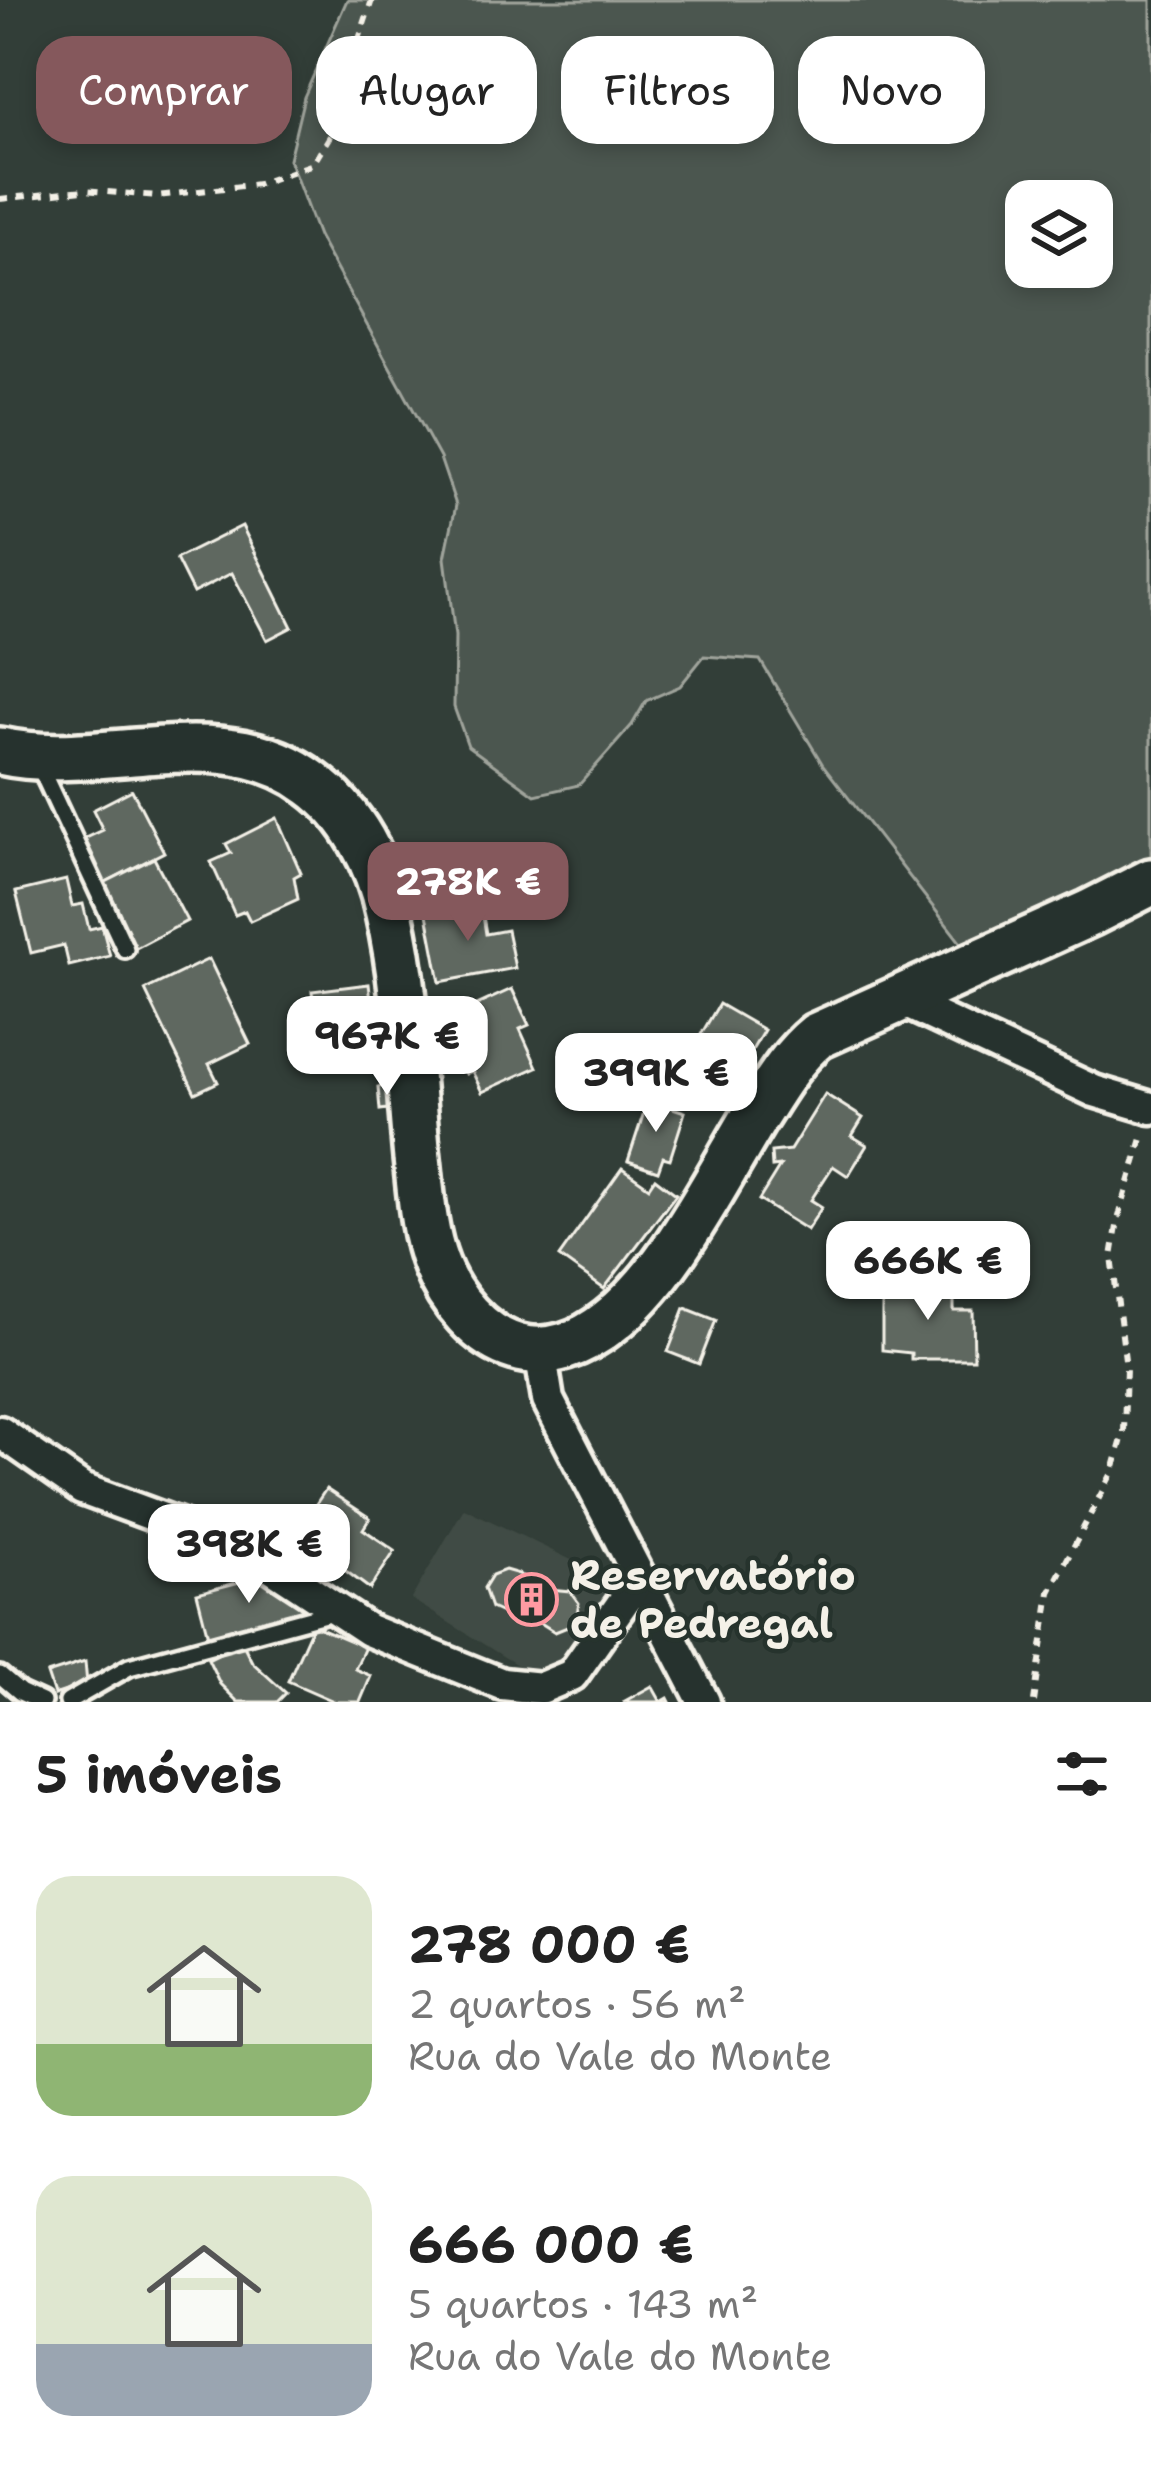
<!DOCTYPE html>
<html lang="pt">
<meta charset="utf-8">
<style>
:root{--surface:#fff;--page:#f6f6f6;--text:#222;--muted:#767676;--accent:#85585c}
body{margin:0;font-family:"Shantell Sans",sans-serif;background:var(--page);color:var(--text);height:100vh;display:flex;flex-direction:column;font-size:45px;white-space:nowrap}
*{box-sizing:border-box;margin:0}
p{font-size:39px;color:var(--muted)}
.icon{flex:none;width:66px;height:66px;fill:none;stroke:currentColor;stroke-width:2;stroke-linecap:round;stroke-linejoin:round}
.map{position:relative;height:1702px;overflow:hidden}
.sheet{display:flex;flex-direction:column;background:var(--surface);flex:1}
.sheet>*{flex:none}
.banner{position:absolute;left:36px;top:36px;width:1080px;height:108px;display:flex;gap:24px}
.controls{position:absolute;left:1005px;top:180px;display:grid;gap:24px}
.controls a{display:grid;place-items:center;width:108px;height:108px;border-radius:24px;background:var(--surface);box-shadow:0 6px 18px #0003;font-size:60px}
.price{position:absolute;translate:-50% -102px;padding:0 27px;border-radius:24px;background:#fff;color:#222;font-size:39px;line-height:78px;filter:drop-shadow(0 3px 6px #0008)}
.price::after{content:'';position:absolute;left:50%;top:72px;width:36px;height:27px;margin-left:-18px;background:inherit;clip-path:polygon(0 0,100% 0,50% 100%)}
.price.active{background:var(--accent);color:#fff}
ul{padding:0;list-style:none}
li{display:flex;align-items:center;gap:36px;height:300px;padding:0 36px}
li span{display:grid;place-items:center;flex:none;width:336px;height:240px;border-radius:36px;color:#555}
li>.icon{margin-inline-start:auto}
span .icon{width:144px;height:144px;fill:#fffc;stroke-width:1}
li b{font-size:51px}
h2{display:flex;justify-content:space-between;align-items:center;height:144px;padding:0 36px;font-size:51px}
.tag{padding:0 42px;border-radius:36px;background:var(--surface);box-shadow:0 6px 18px #0003;font-size:42px;line-height:108px}
.tag.active{background:var(--accent);color:#fff}
.map>svg:first-child{display:block}
</style>
<div class="map">
<svg width="1151" height="1702" viewBox="0 0 1151 1702">
<rect width="100%" height="100%" fill="#323e38"/>
<filter id="ink" filterUnits="userSpaceOnUse"><feTurbulence type="fractalNoise" baseFrequency=".00833" numOctaves="2"/><feDisplacementMap in="SourceGraphic" scale="24" xChannelSelector="R" yChannelSelector="G"/><feConvolveMatrix kernelMatrix="1 2 1 2 8 2 1 2 1" color-interpolation-filters="sRGB"/></filter>
<g filter="url(#ink)">
<polygon fill="#404b44" points="464,1508 621,1584 573,1663 530,1673 411,1599"/>
<path fill="#4c564f" stroke="#a0a49c" stroke-width="3" fill-rule="evenodd" d="M347,0h804v869l-184,82 -144,-186 -63,-105 -56,-4 -24,30 -34,15 -14,24 -53,60 -44,10 -67,-49 -14,-39 1,-71 -10,-78 11,-53 -16,-47 -122,-222 -29,-77 15,-62zM1026,201h66v66h-66z"/>
<g fill="#5f6861" stroke="#f4f1e8" stroke-width="3">
<polygon points="242,526 292,627 267,640 232,573 193,593 176,559"/>
<polygon points="132,790 164,852 102,884 80,841 103,830 93,810"/>
<polygon points="277,818 301,873 294,877 298,899 250,921 245,911 235,915 211,862 231,853 226,844"/>
<polygon points="154,858 187,921 136,948 102,884"/>
<polygon points="66,880 72,906 83,904 89,929 102,926 110,956 69,966 64,945 31,953 16,892"/>
<polygon points="481,904 486,934 507,930 515,968 440,982 427,914"/>
<polygon points="209,959 250,1044 209,1064 218,1082 195,1093 145,990"/>
<polygon points="369,984 377,1052 320,1059 312,991"/>
<polygon points="512,989 529,1025 520,1029 537,1067 482,1092 472,1071 466,1074 442,1021"/>
<polygon points="719,1004 764,1030 725,1096 700,1081 709,1066 689,1055"/>
<polygon points="393,1085 396,1108 380,1110 378,1087"/>
<polygon points="825,1094 863,1118 852,1136 867,1145 848,1176 833,1166 811,1200 822,1207 807,1230 759,1200 780,1166 772,1167 771,1152 790,1150"/>
<polygon points="648,1100 685,1112 670,1159 663,1157 658,1171 628,1161"/>
<polygon points="622,1168 649,1187 655,1178 676,1194 604,1289 559,1257"/>
<polygon points="954,1281 954,1311 973,1311 974,1359 911,1359 911,1353 882,1350 882,1302 901,1302 901,1282"/>
<polygon points="685,1308 716,1320 699,1364 668,1352"/>
<polygon points="326,1489 370,1518 363,1529 395,1551 370,1589 296,1534"/>
<polygon points="239,1562 320,1612 209,1640 197,1593 244,1581"/>
<polygon points="505,1570 519,1574 525,1580 544,1583 550,1589 570,1591 579,1603 575,1624 555,1632 539,1622 522,1622 513,1613 504,1614 491,1608 484,1588 492,1575"/>
<polygon points="313,1625 365,1647 355,1669 371,1676 360,1702 336,1702 288,1681"/>
<polygon points="242,1642 252,1662 286,1693 277,1702 238,1702 220,1684 208,1659"/>
<polygon points="85,1662 87,1684 54,1695 47,1674"/>
<polygon points="652,1686 661,1702 668,1698 670,1702 623,1702"/>
</g>
<g fill="none" stroke-linecap="round" stroke-linejoin="round">
<defs>
<g id="lane">
<polyline points="37,761 125,949"/>
<polyline points="0,1675 20,1692 42,1702"/>
<polyline points="68,1702 129,1667 336,1611"/>
</g>
<g id="street">
<polyline points="896,998 1094,1091 1151,1108"/>
<polyline points="540,1350 548,1400 704,1702"/>
<polyline points="0,1432 82,1489 247,1550 368,1630 502,1684 541,1688 572,1675 640,1578"/>
</g>
<path id="secondary" d="M0,751c101,23 221,-36 311,32 42,30 68,81 78,130 18,79 20,164 28,245 4,36 6,73 19,107 13,34 44,72 80,82 33,10 67,-4 93,-25 60,-45 107,-142 147,-207 18,-28 35,-58 61,-79l273,-123 61,-31"/>
</defs>
<use href="#lane" stroke="#f4f1e8" stroke-width="24"/>
<use href="#street" stroke="#f4f1e8" stroke-width="39"/>
<use href="#secondary" stroke="#f4f1e8" stroke-width="54"/>
<g stroke="#f4f1e8" stroke-width="6" stroke-dasharray="9 9" stroke-linecap="butt">
<polyline points="0,199 84,190 157,196 258,184 313,164 336,126 343,88 372,0"/>
<polyline points="1034,1702 1050,1592 1113,1471 1124,1432 1126,1367 1112,1257 1118,1220 1143,1135"/>
</g>
<use href="#lane" stroke="#26332d" stroke-width="15"/>
<use href="#street" stroke="#26332d" stroke-width="30"/>
<use href="#secondary" stroke="#26332d" stroke-width="45"/>
</g>
</g>
<defs>
<symbol id="building-ring" viewBox="-11 -11 22 22"><circle r="9.5" fill="#26332d" stroke="#ff9aa2" stroke-width="1.5"/><path d="M-4-6H4V6H1V3H-1V6H-4ZM-2.5-4.3h1.7v1.8h-1.7ZM.8-4.3h1.7v1.8H.8ZM-2.5-1h1.7V.8h-1.7ZM.8-1h1.7V.8H.8Z" fill="#ff9aa2"/></symbol>
</defs>
<g fill-rule="evenodd">
<use href="#building-ring" x="502" y="1570" width="59" height="59"/>
</g>
<g text-anchor="middle" stroke-width="9" stroke-linejoin="round" paint-order="stroke">
<g font-size="42" font-weight="bold" fill="#f4f1e8" stroke="#26332d" text-anchor="start">
<text x="570" y="1590">Reservatório<tspan x="570" dy="48">de Pedregal</tspan></text>
</g>
</g>
</svg>
<div class="controls">
<a><svg class="icon" aria-label="layers" viewBox="0 0 24 24"><path d="M12 4l9 5-9 5-9-5zM3 14l9 5 9-5"/></svg></a>
</div>
<b class="price active" style="left:468px;top:944px">278K €</b>
<b class="price" style="left:387px;top:1098px">967K €</b>
<b class="price" style="left:656px;top:1135px">399K €</b>
<b class="price" style="left:928px;top:1323px">666K €</b>
<b class="price" style="left:249px;top:1606px">398K €</b>
<div class="banner">
<a class="tag active">Comprar</a>
<a class="tag">Alugar</a>
<a class="tag">Filtros</a>
<a class="tag">Novo</a>
</div>
</div>
<section class="sheet">
<h2>5 imóveis<svg class="icon" aria-label="filters" viewBox="0 0 24 24"><path d="M4 7h16M4 17h16"/><circle cx="9" cy="7" r="2"/><circle cx="15" cy="17" r="2"/></svg></h2>
<ul>
<li><span style="background:linear-gradient(#dfe7d0 70%,#8fb573 0)"><svg class="icon" aria-label="home" viewBox="0 0 24 24"><path d="M3 11l9-7 9 7M6 9v11h12V9"/></svg></span><div><b>278 000 €</b><p>2 quartos · 56 m²</p><p>Rua do Vale do Monte</p></div></li>
<li><span style="background:linear-gradient(#dfe7d0 70%,#9aa5b1 0)"><svg class="icon" aria-label="home" viewBox="0 0 24 24"><path d="M3 11l9-7 9 7M6 9v11h12V9"/></svg></span><div><b>666 000 €</b><p>5 quartos · 143 m²</p><p>Rua do Vale do Monte</p></div></li>
</ul>
</section>
